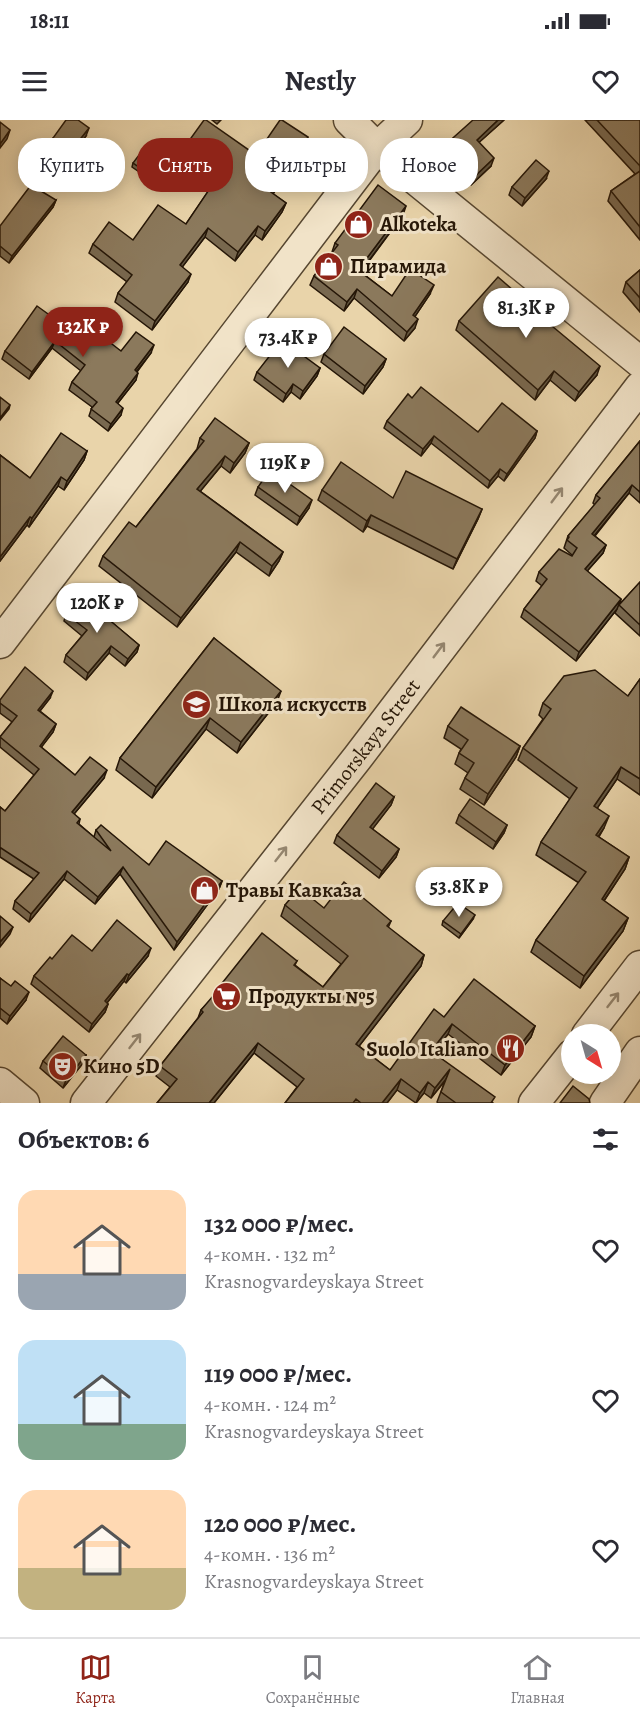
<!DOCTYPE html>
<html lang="ru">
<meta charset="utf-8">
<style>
:root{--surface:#fff;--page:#f7f7f7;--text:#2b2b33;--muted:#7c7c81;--line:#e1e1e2;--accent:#8f2418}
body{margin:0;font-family:Alegreya,serif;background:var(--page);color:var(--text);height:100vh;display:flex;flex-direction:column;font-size:22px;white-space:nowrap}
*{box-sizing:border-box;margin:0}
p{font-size:20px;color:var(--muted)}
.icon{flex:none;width:33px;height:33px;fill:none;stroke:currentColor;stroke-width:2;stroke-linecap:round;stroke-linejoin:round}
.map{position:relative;height:983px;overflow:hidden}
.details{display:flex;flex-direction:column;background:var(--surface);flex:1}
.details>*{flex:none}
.top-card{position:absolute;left:18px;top:18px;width:604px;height:54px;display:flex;gap:12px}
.needle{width:39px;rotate:143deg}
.buttons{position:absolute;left:561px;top:904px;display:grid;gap:12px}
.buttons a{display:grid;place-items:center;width:60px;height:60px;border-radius:50%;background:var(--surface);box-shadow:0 3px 15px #0003;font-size:30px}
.price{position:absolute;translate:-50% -51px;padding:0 14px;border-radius:21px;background:#fff;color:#222;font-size:20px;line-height:39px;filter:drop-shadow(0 2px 3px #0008)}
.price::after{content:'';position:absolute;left:50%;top:36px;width:18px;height:14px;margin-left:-9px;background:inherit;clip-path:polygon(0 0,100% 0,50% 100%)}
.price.active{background:var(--accent);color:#fff}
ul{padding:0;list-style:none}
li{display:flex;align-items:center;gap:18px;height:150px;padding:0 18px}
li span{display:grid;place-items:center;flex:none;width:168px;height:120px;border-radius:18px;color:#555}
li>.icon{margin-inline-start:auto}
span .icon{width:72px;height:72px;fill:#fffc;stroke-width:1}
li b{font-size:26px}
h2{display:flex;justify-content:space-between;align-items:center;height:72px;padding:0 18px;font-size:26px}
.chip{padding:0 21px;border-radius:24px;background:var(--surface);box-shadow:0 3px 15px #0003;font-size:21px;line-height:54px}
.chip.active{background:var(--accent);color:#fff}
.status{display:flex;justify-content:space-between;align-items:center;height:42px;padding:0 30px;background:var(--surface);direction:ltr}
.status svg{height:16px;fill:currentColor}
header{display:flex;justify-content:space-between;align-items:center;height:78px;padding:0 18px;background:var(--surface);font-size:27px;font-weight:700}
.dock{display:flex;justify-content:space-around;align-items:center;height:84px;border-top:2px solid var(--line);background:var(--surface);font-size:16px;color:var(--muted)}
.dock a{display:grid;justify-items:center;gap:3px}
.dock .active{color:var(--accent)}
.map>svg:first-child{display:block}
</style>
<div class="status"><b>18:11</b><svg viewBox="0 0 49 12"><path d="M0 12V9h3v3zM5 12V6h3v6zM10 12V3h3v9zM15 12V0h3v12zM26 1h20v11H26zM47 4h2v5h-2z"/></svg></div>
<header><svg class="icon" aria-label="menu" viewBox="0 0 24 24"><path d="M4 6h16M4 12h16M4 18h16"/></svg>Nestly<svg class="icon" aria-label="heart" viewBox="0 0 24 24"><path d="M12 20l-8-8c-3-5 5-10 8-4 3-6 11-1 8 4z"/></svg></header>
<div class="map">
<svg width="640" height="983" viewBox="0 0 640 983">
<rect width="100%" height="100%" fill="#e9d4aa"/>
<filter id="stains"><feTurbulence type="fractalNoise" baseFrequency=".00333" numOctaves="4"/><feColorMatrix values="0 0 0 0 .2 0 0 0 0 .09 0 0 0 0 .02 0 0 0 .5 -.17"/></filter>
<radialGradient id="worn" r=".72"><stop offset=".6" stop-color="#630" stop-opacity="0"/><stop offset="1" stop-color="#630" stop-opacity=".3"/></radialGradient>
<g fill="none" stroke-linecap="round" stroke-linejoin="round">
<defs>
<g id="minor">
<polyline points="349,0 377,28 640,242"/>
<polyline points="0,523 377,28 407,0"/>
<polyline points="587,915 640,846"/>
<polyline points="0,963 24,983"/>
<path id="s1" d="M86,983l272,-346 282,-370"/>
<polyline points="534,983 572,935"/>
<polyline points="605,983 640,932"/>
</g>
</defs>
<use href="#minor" stroke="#564630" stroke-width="33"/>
<use href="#minor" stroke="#f1e3c8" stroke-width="30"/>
</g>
<g fill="#78684f" stroke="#251607" stroke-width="1.5">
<polygon points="212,0 221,0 217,4"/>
<polygon points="504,0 479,22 491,46 471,65 442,33 445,25"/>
<polygon points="585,0 640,0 640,120 608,81 611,71 635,54"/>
<polygon points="86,16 68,39 50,25 53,18"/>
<polygon points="305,26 273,74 286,83 282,92 262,120 255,115 235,141 205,117 182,147 188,162 152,210 115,182 118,173 127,162 89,133 93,124 133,120 186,104 210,69 175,45 178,36 256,35"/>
<polygon points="160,42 148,58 132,47 133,43"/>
<polygon points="546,59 522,86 509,75 512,67"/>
<polygon points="56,80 53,87 9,143 0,136 0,106"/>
<polygon points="403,95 361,152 392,176 430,174 415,196 415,208 404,221 354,178 344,191 310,165 314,156 332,132 335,123"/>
<polygon points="640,150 640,192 623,172 626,162"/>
<polygon points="522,181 597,255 575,281 550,260 535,280 456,210 459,201"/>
<polygon points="76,214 121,231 151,233 137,252 136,260 118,283 121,295 108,311 89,296 92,287 69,270 72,262 81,251 52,228 29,259 2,239 5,231"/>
<polygon points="324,234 386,239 383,247 363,274 321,242"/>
<polygon points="320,248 317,256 300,279 291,272 283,282 254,260 257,252"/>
<polygon points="412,278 478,312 537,311 535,318 504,361 498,356 488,368 431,323 421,336 384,308 387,301"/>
<polygon points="200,318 249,323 245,333 230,353 221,346 200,371 283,432 279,441 269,456 236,432 177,507 99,446 103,436 136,407 197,329"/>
<polygon points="640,321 640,383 629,373 595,416 606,425 603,433 587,451 621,479 620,484 640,462 640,516 615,493 617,489 576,541 521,497 524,489 542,466 536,461 539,452 572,436 572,435 564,428 568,416 595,385 593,383 596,375"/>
<polygon points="87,331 84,340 64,370 58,366 29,407 27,405 0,441 0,335 30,358"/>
<polygon points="258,367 309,388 297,405 255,375"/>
<polygon points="322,370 393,378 482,389 478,399 453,449 367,406 363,412 318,380"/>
<polygon points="66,494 109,500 139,525 137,532 125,546 109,533 86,560 64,542 66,535 82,516 64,501"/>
<polygon points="214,518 277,582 237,633 206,609 152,678 116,650 120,638"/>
<polygon points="640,559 640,675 617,659 597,688 604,708 599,717 629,737 625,749 604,781 628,798 623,811 580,868 531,832 536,820 579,763 536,735 541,722 570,679 518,640 523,628 543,599 539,595 543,583 628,576"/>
<polygon points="50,578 40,591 56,604 53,612 41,627 75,655 104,658 74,694 80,699 79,704 94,717 96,710 149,745 222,761 219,769 174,830 120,754 95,784 64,759 29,802 13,789 15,781 34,759 0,737 0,687 5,691 34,655 0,627 0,617 12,602 0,593 0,580"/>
<polygon points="448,606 520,626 516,637 484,685 460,669 465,658 468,653 455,644 459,633 461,629 444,618"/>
<polygon points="394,677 391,685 372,709 399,729 396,737 379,758 334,723 337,715"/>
<polygon points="459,695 507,705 504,713 493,729 456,703"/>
<polygon points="285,785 324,788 391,801 388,808 424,835 421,846 359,926 390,950 444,897 535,906 531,917 501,955 448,914 434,933 493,983 438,983 437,982 445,961 431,978 424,973 416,983 397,970 387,983 285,983 297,967 254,933 214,983 157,983 170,967 156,956 160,946 198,898 201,890 214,877 215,872 297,841 295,845 323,867 341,844 281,796"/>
<polygon points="473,799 459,818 442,805 443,801"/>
<polygon points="92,831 148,836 126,863 124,861 107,883 108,884 105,892 89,912 31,864 34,856 52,839"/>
<polygon points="0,858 26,880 7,904 0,898"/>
<polygon points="86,935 83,943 63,968 40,948 43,941"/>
</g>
<g fill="#615540" stroke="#251607" stroke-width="1.5">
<polygon points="498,0 504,0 474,27 477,20"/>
<polygon points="89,8 86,16 68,39 70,32"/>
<polygon points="10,10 7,19 0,28 0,24"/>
<polygon points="308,17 305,26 268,81 271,72"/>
<polygon points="161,38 160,42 148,58 149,54"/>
<polygon points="494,38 491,46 471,65 474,57"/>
<polygon points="549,51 546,59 522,86 525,78"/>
<polygon points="56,80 53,87 9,143 12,136"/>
<polygon points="286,83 282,92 262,120 265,111"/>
<polygon points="406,86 403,95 355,159 358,150"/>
<polygon points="258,106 255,115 235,141 238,132"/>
<polygon points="208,108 205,117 177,154 180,145"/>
<polygon points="191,154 188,162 152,210 155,201"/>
<polygon points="434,165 430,174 410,204 413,195"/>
<polygon points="357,169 354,178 344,191 347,182"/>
<polygon points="418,199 415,208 404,221 407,212"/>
<polygon points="55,221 52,228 29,259 32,252"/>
<polygon points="154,225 151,233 132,257 135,250"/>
<polygon points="386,239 383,247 363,274 365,266"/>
<polygon points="600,246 597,255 575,281 579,272"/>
<polygon points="320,248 317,256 300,279 303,271"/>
<polygon points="554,251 550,260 535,280 538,270"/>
<polygon points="138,253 136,260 113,289 116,282"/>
<polygon points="293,264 291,272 283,282 286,274"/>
<polygon points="10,285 9,289 0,300 0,298"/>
<polygon points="123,288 121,295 108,311 111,304"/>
<polygon points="537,311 535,318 504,361 507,354"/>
<polygon points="434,316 431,323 421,336 423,329"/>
<polygon points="249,323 245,333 230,353 234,343"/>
<polygon points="87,331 84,340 64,370 67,361"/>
<polygon points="225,336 221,346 194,379 197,369"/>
<polygon points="500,349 498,356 488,368 490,361"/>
<polygon points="61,357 58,366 29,407 32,398"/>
<polygon points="632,365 629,373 589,422 592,414"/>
<polygon points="312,380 309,388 297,405 300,397"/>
<polygon points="482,389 478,399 453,449 457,439"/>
<polygon points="371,395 367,406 363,412 367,401"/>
<polygon points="30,397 27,405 0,441 0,437"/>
<polygon points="240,422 236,432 177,507 181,498"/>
<polygon points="606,425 603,433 582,457 585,449"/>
<polygon points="283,432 279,441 269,456 272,446"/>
<polygon points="621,479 617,489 576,541 579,532"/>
<polygon points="139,525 137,532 125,546 128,539"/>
<polygon points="111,526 109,533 86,560 88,553"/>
<polygon points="53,571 50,578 35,597 38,590"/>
<polygon points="281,571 277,582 237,633 241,622"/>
<polygon points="210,598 206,609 152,678 156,667"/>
<polygon points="56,604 53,612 37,633 40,626"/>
<polygon points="520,626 516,637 484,685 488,674"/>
<polygon points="621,647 617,659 590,699 594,686"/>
<polygon points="107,650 104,658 69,700 72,692"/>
<polygon points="394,677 391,685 368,715 370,707"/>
<polygon points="609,696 604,708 591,727 596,715"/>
<polygon points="507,705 504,713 493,729 496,722"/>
<polygon points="399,729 396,737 379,758 382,751"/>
<polygon points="629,737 625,749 597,791 602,779"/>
<polygon points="123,747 120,754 95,784 98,777"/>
<polygon points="67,751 64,759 29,802 31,794"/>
<polygon points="222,761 219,769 174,830 177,822"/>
<polygon points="475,795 473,799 459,818 461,814"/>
<polygon points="628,798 623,811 580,868 584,856"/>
<polygon points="13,807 10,814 0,827 0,822"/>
<polygon points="151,828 148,836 126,863 129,855"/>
<polygon points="424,835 421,846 353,934 356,924"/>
<polygon points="127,854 124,861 102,889 105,881"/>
<polygon points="29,872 26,880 7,904 10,896"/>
<polygon points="108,884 105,892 89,912 92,904"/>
<polygon points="452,904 448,914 427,941 431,931"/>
<polygon points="535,906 531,917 501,955 505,945"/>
<polygon points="258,923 254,933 214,983 209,983"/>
<polygon points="86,935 83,943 63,968 66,960"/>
<polygon points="450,949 446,959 431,978 435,968"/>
<polygon points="401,959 397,970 387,983 382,983"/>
<polygon points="428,962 424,973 416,983 420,973"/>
</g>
<g fill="#8b795c" stroke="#251607" stroke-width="1.5">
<polygon points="66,0 78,0 89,8 70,32 53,18"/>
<polygon points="204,0 206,0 256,35 280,0 282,0 308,17 271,72 286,83 265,111 258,106 238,132 208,108 180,145 191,154 155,201 118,173 132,155 93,124 109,102 133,120 158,85 186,104 215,61 178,36"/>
<polygon points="473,0 498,0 477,20 494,38 474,57 445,25"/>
<polygon points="597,0 640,0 640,46"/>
<polygon points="0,2 10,10 0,24"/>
<polygon points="145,27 161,38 149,54 133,43"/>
<polygon points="536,40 549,51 525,78 512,67"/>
<polygon points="640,51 640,107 611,71"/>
<polygon points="31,65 56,80 12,136 0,126 0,106"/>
<polygon points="378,65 406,86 358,150 392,176 410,149 434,165 413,195 418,199 407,212 357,169 347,182 314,156 338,125 335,123"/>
<polygon points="640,150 640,178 626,162"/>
<polygon points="498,157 523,179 522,181 600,246 579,272 554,251 538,270 459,201"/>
<polygon points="37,186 76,214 85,203 121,231 136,212 154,225 135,250 138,253 116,282 123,288 111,304 91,289 97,282 72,262 85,245 55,221 32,252 5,231"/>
<polygon points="344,207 386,239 365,266 324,234"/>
<polygon points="282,220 320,248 303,271 293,264 286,274 257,252"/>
<polygon points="421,267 478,312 502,283 537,311 507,354 500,349 490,361 434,316 423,329 387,301 408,274 412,278"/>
<polygon points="0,277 10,285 0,298"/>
<polygon points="215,298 249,323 234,343 225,336 197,369 283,432 272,446 240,422 181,498 103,436 129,402 136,407 204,321 200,318"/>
<polygon points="61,313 87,331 67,361 61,357 32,398 30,397 0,437 0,335 30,358"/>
<polygon points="640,321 640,372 632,365 592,414 606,425 585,449 621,479 579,532 524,489 547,459 539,452 559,429 572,436 577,428 567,420 569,417 568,416 600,378 596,375"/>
<polygon points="341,342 393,378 406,351 482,389 457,439 371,395 367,401 322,370"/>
<polygon points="270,350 312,380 300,397 258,367"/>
<polygon points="640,462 640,505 619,485"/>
<polygon points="85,472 111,493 107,498 139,525 128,539 111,526 88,553 66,535 87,510 66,494"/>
<polygon points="214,518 281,571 241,622 210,598 156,667 120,638"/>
<polygon points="25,547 53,571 38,590 56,604 40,626 75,655 90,637 107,650 72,692 80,699 77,703 111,731 96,710 101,705 149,745 166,721 222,761 177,822 123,747 98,777 67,751 31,794 15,781 39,753 1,728 0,729 0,687 5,691 39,649 0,617 17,596 0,583 0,580"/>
<polygon points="595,550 628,576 640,559 640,659 621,647 594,686 609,696 596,715 629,737 602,779 628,798 584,856 536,820 586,752 541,722 577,668 523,628 551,589 543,583 564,556"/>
<polygon points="461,587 520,626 488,674 465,658 474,643 459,633 468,620 448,606"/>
<polygon points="376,663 394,677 370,707 399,729 382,751 337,715"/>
<polygon points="470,679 507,705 496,722 459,695"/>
<polygon points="344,762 391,801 387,806 424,835 356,924 390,950 434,889 444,897 474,859 535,906 505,945 452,904 431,931 495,977 491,983 456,983 441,972 450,949 435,968 428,962 420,973 401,959 382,983 361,983 356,979 353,983 285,983 304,959 258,923 209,983 157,983 177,959 160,946 203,892 201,890 213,876 217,880 219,878 215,872 262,813 297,841 294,845 323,867 348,836 285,785 299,768 324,788"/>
<polygon points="458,783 475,795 461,814 443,801"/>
<polygon points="0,796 13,807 0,822"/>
<polygon points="117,800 151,828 129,855 127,854 105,881 108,884 92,904 34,856 50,837 52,839 72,815 92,831"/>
<polygon points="0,858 11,866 15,861 29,872 10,896 0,888"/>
<polygon points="63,916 86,935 66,960 43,941"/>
<polygon points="573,966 589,979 590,983 560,983"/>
</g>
<defs><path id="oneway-shaft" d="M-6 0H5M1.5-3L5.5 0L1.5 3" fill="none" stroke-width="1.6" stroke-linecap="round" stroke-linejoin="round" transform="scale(1.5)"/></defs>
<g stroke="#958771">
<use href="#oneway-shaft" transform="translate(557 375) rotate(-53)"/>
<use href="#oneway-shaft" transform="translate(439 530) rotate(-53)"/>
<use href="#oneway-shaft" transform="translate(281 734) rotate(-52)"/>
<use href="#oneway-shaft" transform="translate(613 880) rotate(-52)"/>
<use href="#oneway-shaft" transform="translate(135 921) rotate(-52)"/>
</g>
<defs>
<symbol id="shop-disc" viewBox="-11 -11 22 22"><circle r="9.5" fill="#8f2418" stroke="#f1e3c8"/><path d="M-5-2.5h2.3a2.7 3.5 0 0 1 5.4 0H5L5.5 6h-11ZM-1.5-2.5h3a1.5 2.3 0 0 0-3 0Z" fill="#fff"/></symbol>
<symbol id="school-disc" viewBox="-11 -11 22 22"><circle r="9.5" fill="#8f2418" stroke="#f1e3c8"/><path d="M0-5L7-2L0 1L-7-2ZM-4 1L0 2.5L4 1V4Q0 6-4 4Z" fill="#fff"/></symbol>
<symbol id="supermarket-disc" viewBox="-11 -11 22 22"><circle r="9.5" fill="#8f2418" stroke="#f1e3c8"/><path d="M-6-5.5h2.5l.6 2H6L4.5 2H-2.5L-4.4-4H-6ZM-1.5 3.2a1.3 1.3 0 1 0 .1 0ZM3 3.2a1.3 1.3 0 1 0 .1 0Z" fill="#fff"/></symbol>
<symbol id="restaurant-disc" viewBox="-11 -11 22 22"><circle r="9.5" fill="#8f2418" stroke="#f1e3c8"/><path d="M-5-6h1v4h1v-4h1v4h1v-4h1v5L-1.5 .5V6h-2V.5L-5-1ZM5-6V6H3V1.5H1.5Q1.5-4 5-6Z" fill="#fff"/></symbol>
<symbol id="theatre-disc" viewBox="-11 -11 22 22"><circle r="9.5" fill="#8f2418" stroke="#f1e3c8"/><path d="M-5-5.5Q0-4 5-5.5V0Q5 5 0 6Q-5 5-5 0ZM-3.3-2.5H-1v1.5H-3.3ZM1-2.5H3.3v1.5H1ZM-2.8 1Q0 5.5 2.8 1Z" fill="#fff"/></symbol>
</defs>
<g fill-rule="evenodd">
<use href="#shop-disc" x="342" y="88" width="33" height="33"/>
<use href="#shop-disc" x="312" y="130" width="33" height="33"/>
<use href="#school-disc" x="180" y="568" width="33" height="33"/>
<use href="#shop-disc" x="188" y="754" width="33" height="33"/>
<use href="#supermarket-disc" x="210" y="860" width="33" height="33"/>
<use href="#restaurant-disc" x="494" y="912" width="33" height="33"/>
<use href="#theatre-disc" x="46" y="930" width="33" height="33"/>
</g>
<g text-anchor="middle" stroke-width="6" stroke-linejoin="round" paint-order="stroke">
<g font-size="21" font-weight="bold" fill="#251607" stroke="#f1e3c8" text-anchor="start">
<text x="380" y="111">Alkoteka</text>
<text x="350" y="153">Пирамида</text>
<text x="218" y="591">Школа искусств</text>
<text x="226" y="777">Травы Кавказа</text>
<text x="248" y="883">Продукты №5</text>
<text x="489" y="936" text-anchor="end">Suolo Italiano</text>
<text x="83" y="953">Кино 5D</text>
</g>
<g font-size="21" fill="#251607" stroke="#f1e3c8">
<text dy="7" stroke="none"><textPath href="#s1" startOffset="453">Primorskaya Street</textPath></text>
</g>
</g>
<rect width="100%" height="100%" filter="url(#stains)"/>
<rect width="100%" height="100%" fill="url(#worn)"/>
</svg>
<div class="buttons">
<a><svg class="needle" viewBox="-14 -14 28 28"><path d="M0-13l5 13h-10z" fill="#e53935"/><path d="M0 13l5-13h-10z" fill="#7c7c81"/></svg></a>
</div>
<b class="price" style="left:526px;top:219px">81.3K ₽</b>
<b class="price active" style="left:83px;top:238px">132K ₽</b>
<b class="price" style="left:288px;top:249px">73.4K ₽</b>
<b class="price" style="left:285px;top:374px">119K ₽</b>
<b class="price" style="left:97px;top:514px">120K ₽</b>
<b class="price" style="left:459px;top:798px">53.8K ₽</b>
<div class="top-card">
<a class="chip">Купить</a>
<a class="chip active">Снять</a>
<a class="chip">Фильтры</a>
<a class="chip">Новое</a>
</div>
</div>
<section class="details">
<h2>Объектов: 6<svg class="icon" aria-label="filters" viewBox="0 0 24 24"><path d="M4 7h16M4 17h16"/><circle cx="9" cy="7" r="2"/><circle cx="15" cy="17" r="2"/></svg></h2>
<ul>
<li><span style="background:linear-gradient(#ffd9b3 70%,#9aa5b1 0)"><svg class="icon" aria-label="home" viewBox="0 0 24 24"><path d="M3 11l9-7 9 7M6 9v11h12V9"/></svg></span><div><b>132 000 ₽/мес.</b><p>4-комн. · 132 m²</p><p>Krasnogvardeyskaya Street</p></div><svg class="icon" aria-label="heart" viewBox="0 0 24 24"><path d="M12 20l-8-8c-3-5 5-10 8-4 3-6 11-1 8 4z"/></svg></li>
<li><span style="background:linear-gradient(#bfe0f5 70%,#7fa58c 0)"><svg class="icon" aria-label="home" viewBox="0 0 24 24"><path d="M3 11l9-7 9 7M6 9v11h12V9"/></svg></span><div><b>119 000 ₽/мес.</b><p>4-комн. · 124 m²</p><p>Krasnogvardeyskaya Street</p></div><svg class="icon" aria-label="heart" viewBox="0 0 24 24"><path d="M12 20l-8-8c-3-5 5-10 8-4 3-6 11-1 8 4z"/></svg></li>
<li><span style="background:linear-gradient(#ffd9b3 65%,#c2b280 0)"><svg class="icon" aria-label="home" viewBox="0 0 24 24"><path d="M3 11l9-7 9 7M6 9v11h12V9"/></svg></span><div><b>120 000 ₽/мес.</b><p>4-комн. · 136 m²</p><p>Krasnogvardeyskaya Street</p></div><svg class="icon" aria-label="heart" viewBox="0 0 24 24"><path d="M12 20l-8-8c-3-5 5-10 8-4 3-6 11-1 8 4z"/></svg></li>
</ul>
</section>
<nav class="dock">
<a class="active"><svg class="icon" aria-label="map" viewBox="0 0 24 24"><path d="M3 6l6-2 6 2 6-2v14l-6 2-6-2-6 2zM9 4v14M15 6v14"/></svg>Карта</a>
<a><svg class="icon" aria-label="saved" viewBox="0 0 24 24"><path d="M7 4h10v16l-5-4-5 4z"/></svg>Сохранённые</a>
<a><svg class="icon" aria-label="home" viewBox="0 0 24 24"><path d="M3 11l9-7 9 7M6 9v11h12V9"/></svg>Главная</a>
</nav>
